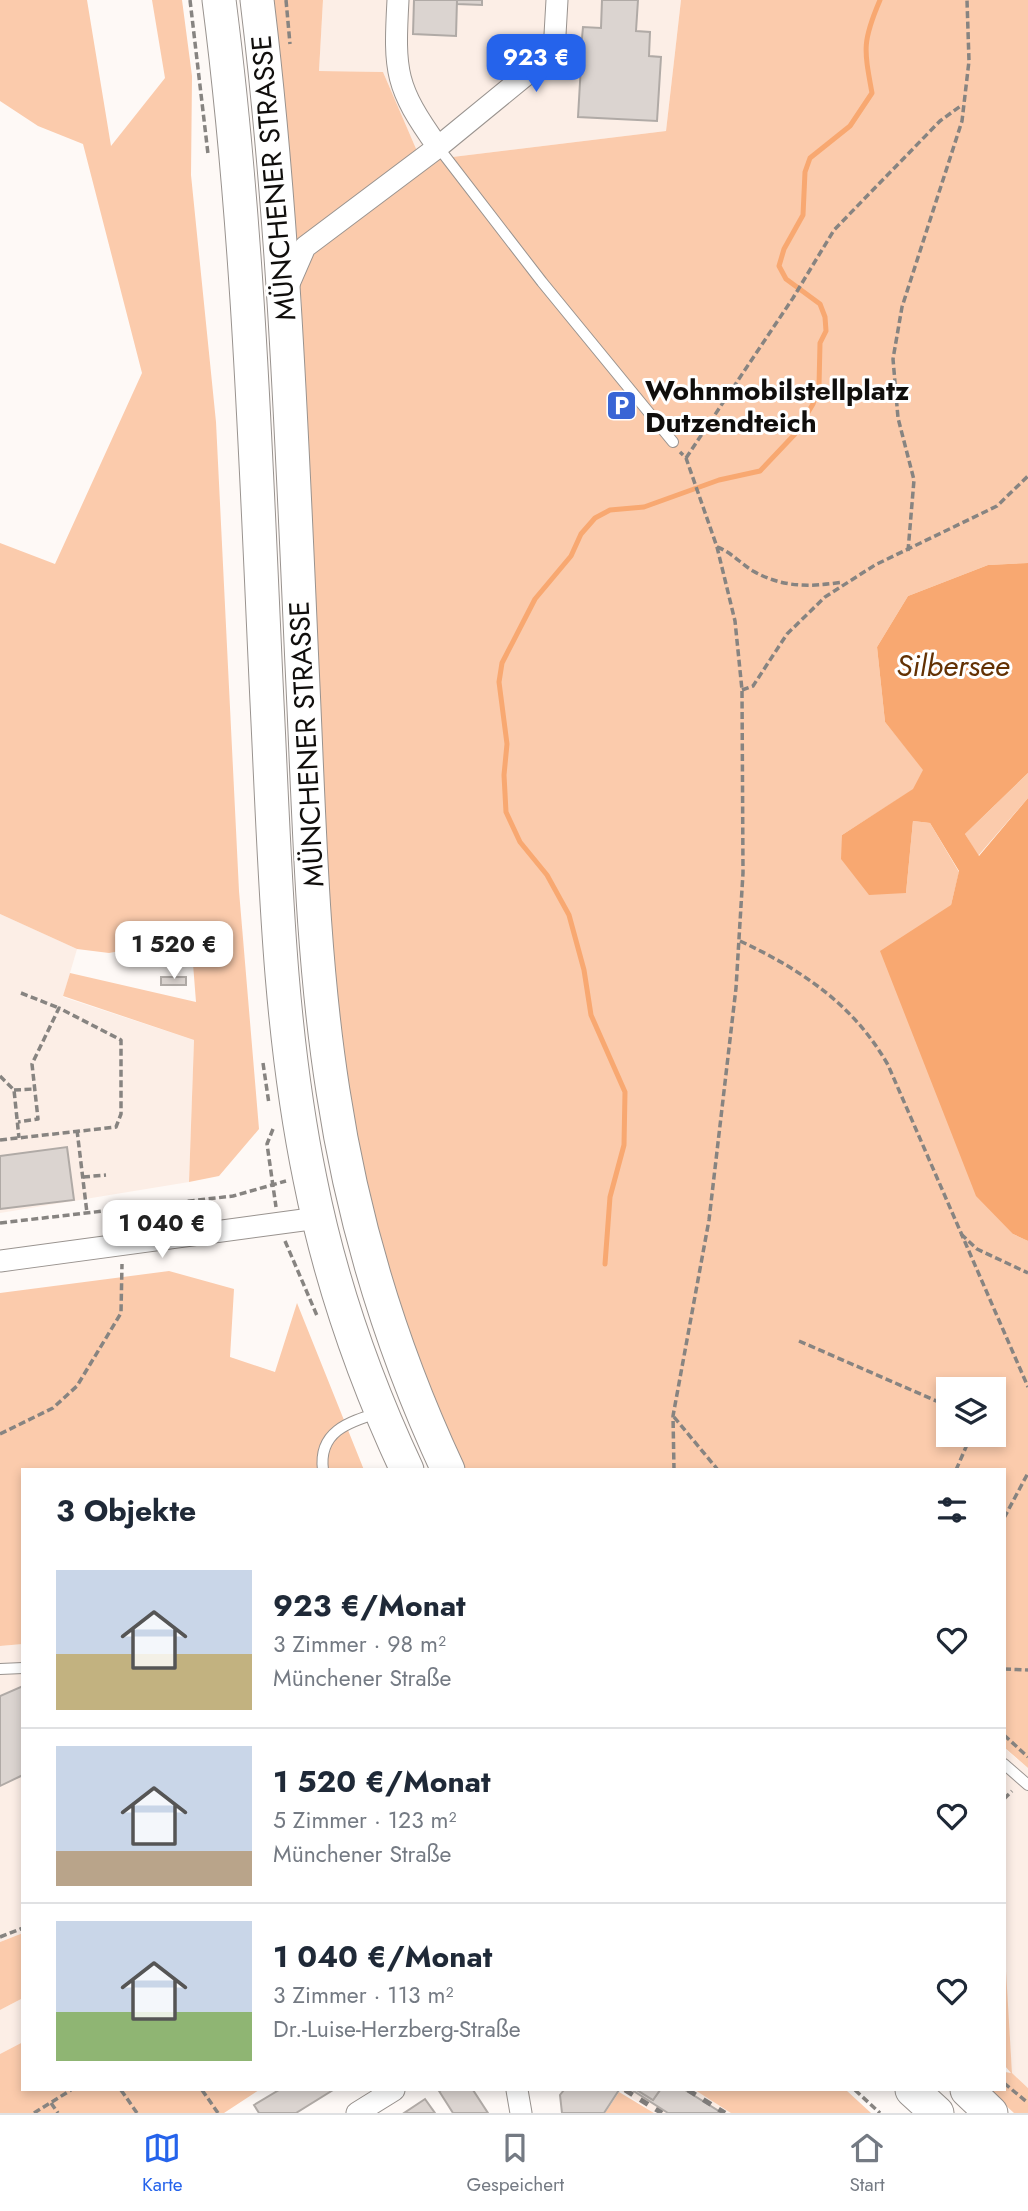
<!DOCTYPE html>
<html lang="de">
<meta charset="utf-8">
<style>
:root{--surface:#fff;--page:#f2f2f3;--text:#1f2937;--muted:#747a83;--line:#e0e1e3;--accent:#2563eb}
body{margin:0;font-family:Jost,sans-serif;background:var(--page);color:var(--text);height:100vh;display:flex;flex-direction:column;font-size:26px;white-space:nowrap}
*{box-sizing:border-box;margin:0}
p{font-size:23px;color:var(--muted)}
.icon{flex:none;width:38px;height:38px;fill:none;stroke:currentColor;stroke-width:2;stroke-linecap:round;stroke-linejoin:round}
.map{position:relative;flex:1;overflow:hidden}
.details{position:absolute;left:21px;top:1468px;width:985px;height:623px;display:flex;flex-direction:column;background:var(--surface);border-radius:0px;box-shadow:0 4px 10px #0003}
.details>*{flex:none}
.tools{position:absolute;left:936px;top:1377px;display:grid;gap:14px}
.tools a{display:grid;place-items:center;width:70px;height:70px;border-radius:0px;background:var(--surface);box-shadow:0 4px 10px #0003;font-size:35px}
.price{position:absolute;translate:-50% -60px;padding:0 16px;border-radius:14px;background:#fff;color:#222;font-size:23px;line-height:46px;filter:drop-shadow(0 2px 4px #0008)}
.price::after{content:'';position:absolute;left:50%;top:42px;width:21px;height:16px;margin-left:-10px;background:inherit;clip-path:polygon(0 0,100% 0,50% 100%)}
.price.current{background:var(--accent);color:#fff}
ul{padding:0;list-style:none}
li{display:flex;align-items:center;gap:21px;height:175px;padding:0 35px}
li+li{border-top:2px solid var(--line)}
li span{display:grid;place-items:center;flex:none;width:196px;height:140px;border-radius:0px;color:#555}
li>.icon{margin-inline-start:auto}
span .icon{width:84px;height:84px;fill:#fffc;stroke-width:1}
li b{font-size:30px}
h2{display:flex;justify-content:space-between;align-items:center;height:84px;padding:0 35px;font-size:30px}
.dock{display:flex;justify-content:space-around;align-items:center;height:98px;border-top:2px solid var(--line);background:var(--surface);font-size:19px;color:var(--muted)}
.dock a{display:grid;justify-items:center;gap:4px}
.dock .current{color:var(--accent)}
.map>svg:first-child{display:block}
</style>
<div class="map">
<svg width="1028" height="2113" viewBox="0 0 1028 2113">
<rect width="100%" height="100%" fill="#fef9f6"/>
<g fill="#fceee6">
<polygon points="323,0 681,0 666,131 436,159 417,151 383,72 319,71"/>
<polygon points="0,914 77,949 63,997 194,1040 189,1182 0,1213"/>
<polygon points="23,1644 23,1933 0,1942 0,1646"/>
<polygon points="1004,1748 1028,1768 1028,2088 1012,2073 1004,1954"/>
<polygon points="23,1998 23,2042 0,2054 0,2010"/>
<polygon points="620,2090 697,2090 734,2113 654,2113"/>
</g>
<g fill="#fbcbac" fill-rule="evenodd">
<polygon points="0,0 87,0 111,146 165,78 152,0 182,0 192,76 191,175 216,422 239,891 259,1129 219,1176 189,1182 194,1040 63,996 70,973 196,1002 191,938 109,953 77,949 0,914 0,543 55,564 142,373 83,144 38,126 0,101"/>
<path d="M266,0h57l-4,71 64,1 34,79 19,8 230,-28 15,-131h347v563l-40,2 -80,31 -31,51 8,75 39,48 -10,19 -72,46 64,58 7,-72 17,2 29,49 -8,33 62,329 15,7v527l-23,-20 -1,-278h-546l-73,-187 -51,-253 -33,-734 -9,-6zM948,1390h46v45h-46z"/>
<polygon points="1028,773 1028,798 978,856 965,834"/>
<polygon points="169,1271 234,1289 230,1357 275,1372 297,1303 364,1470 23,1470 23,1644 0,1646 0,1293"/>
<polygon points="23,1933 23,1998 0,2010 0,1942"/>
<polygon points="1005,1954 1012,2073 1028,2088 1028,2113 1014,2113 989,2090 1004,2090 1005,2072 1011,2073 1005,2066"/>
<polygon points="23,2042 23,2090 259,2090 224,2113 0,2113 0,2054"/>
<polygon points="695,2090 846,2090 871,2113 731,2113"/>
<polygon points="619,2092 654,2113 605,2113"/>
</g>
<polygon fill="#f8a871" points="1028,563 1028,773 965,834 979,856 1028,798 1028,1241 1013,1234 976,1196 880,951 951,905 959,871 930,823 913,821 906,893 869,895 841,859 842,835 913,789 923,770 885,722 877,647 908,596 988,565"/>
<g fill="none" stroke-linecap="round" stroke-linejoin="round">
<path stroke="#f8a871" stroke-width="5" d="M605,1264l5,-67 14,-52 1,-53 -34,-77 -7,-45 -15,-55 -22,-40 -27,-33 -14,-30 -2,-37 3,-31 -8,-62 3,-19 33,-64 36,-43 10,-22 14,-16 15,-8 34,-3 75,-27 41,-9 35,-37 18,-30 6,-18 1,-43 6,-12 -1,-14 -5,-13 -34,-25 -7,-13 5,-17 19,-34 2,-43 5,-14 40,-32 22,-33c-8,-44 -10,-51 8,-93"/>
</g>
<g fill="#dbd4d0" stroke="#b0aaa6" stroke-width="2">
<polygon points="414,0 457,0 456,36 413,34"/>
<polygon points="457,0 482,0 482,5 457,4"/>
<polygon points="602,0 638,0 636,31 650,32 649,56 661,57 657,121 578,117 582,48 569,47 570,38 582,38 583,27 601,28"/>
<rect x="161" y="977" width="25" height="8"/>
<polygon points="67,1147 74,1200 0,1209 0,1156"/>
<polygon points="23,1686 23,1775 0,1786 0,1696"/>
<polygon points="279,2090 333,2090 296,2113 259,2113 254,2105"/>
<polygon points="441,2090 473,2090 488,2113 453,2113 439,2091"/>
<polygon points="564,2090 619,2090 604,2113 562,2113 560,2095"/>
<polygon points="632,2090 637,2090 653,2100 660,2090 685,2090 722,2113 668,2113"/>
<polygon points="637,2090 660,2090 653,2100"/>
<polygon points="425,2099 435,2113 404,2113"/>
</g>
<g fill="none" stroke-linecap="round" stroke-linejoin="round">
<defs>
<g id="service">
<polyline points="438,147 542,282 673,442"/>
<path d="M323,1470c-5,-38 25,-48 55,-57"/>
<polyline points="0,1669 23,1668"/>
<polyline points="1004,1764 1028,1785"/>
</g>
<g id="minor">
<path d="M398,0c-4,72 -3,87 40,147"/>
<polyline points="288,286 305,247 438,147 554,52 557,0"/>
<polyline points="0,1261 318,1218"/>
<polyline points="517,2090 521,2113"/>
<polyline points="357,2113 394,2090"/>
</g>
<g id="primary">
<path d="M219,0c30,233 37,468 48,702 8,160 11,321 43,477 20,101 54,199 97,291"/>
<path d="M257,0c27,221 35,443 45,665 7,142 9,286 31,426 20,132 59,259 115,379"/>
<polyline points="912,2090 937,2113"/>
<polyline points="967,2090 991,2113"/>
</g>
</defs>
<use href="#service" stroke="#99938f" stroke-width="12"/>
<use href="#minor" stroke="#99938f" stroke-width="23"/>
<use href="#primary" stroke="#99938f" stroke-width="35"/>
<g stroke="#878481" stroke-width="3.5" stroke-dasharray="7 3.5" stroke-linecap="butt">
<polyline points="190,0 208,154"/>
<polyline points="286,0 290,44"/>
<polyline points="686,458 793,298 834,230 940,121 962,105"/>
<path d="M717,547c14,5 23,16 36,24 30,17 57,16 90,11"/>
<polyline points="908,551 914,480 898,418 893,359 902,307 962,121 969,61 967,0"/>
<polyline points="742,690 753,686 787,634 825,597 875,565 997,506 1028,476"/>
<path d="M740,941c62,29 114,64 148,124l140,322"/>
<polyline points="21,993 59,1008"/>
<polyline points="263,1063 269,1104"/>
<polyline points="0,1076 14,1090 19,1138"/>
<polyline points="14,1090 34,1089"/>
<polyline points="273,1129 267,1144 276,1207"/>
<polyline points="77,1130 87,1213"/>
<polyline points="0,1140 116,1127 121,1114 121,1040 59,1008 32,1064 38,1119 18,1122"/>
<polyline points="83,1177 106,1175"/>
<polyline points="0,1223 233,1196 286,1181"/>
<polyline points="961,1234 977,1249 1028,1273"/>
<polyline points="285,1241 318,1318"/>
<polyline points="799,1341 948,1406"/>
<polyline points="674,1417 718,1470"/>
<polyline points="0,1434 53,1408 77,1386 121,1313 122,1264"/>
<polyline points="674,1470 673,1416 709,1220 736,988 743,873 742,690 735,621 717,547 686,458 680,452"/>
<polyline points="956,1470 969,1440 966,1435"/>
<polyline points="1004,1518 1028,1473"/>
<polyline points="1004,1669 1028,1670"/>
<polyline points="1004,1735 1028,1757"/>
<polyline points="1004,1799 1012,1791"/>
<polyline points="0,1937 23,1928"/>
<polyline points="1004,2083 1028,2103"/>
<polyline points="121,2090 137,2113"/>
<polyline points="202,2090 218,2113"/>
<polyline points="855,2090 880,2113"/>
<polyline points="51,2103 58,2113"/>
<polyline points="34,2113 71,2090"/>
</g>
<use href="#service" stroke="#fff" stroke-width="10"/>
<use href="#minor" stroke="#fff" stroke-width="21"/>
<use href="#primary" stroke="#fff" stroke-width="33"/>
<g stroke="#807d7b" stroke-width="5" stroke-dasharray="9 9" stroke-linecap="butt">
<polyline points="625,2090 662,2113"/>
<polyline points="688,2090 725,2113"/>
</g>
</g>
<defs>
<symbol id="parking-square" viewBox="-11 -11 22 22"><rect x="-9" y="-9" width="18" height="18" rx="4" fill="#3965d5" stroke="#fff"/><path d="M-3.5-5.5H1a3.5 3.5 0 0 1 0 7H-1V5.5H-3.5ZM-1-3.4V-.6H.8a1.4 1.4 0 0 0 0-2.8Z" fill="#fff"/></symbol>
</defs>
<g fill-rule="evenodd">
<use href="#parking-square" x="604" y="388" width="35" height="35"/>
</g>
<g text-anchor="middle" stroke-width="6" stroke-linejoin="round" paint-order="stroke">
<g font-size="28" fill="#100e0c" stroke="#fff">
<text transform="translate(273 178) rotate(-95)" y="10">MÜNCHENER STRASSE</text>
<text transform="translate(306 744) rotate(-93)" y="10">MÜNCHENER STRASSE</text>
</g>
<g font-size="28" font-weight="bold" fill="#100e0c" stroke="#fff" text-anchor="start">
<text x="645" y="400">Wohnmobilstellplatz<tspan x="645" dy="32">Dutzendteich</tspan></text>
</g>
<g font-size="30" font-style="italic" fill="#633103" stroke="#fff">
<text x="953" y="676">Silbersee</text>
</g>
</g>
</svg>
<div class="tools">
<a><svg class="icon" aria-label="layers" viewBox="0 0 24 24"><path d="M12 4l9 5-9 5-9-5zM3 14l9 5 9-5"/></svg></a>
</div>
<b class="price current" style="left:536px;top:94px">923 €</b>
<b class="price" style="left:174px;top:981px">1 520 €</b>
<b class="price" style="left:162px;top:1260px">1 040 €</b>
<section class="details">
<h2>3 Objekte<svg class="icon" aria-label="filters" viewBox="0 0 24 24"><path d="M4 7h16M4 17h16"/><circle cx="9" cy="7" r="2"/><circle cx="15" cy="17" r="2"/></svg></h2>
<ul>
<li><span style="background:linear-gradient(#c9d6e8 60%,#c2b280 0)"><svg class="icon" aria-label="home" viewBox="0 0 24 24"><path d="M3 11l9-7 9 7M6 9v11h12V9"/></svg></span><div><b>923 €/Monat</b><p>3 Zimmer · 98 m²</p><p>Münchener Straße</p></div><svg class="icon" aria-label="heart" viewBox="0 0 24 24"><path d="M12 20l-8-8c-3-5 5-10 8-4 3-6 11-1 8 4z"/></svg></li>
<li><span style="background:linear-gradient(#c9d6e8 75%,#b9a48a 0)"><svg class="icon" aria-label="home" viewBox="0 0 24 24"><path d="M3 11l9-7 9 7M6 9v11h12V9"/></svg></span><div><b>1 520 €/Monat</b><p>5 Zimmer · 123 m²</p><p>Münchener Straße</p></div><svg class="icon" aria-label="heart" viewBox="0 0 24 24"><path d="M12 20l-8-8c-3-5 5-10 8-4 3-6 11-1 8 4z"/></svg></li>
<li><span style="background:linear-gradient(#c9d6e8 65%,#8fb573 0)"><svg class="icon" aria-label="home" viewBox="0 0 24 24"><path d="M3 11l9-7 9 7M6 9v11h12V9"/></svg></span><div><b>1 040 €/Monat</b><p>3 Zimmer · 113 m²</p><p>Dr.-Luise-Herzberg-Straße</p></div><svg class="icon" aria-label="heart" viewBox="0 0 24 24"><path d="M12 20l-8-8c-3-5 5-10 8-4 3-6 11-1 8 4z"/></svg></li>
</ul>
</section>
</div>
<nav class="dock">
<a class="current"><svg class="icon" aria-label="map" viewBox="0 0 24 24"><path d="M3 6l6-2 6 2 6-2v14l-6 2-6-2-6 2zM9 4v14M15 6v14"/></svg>Karte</a>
<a><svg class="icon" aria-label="saved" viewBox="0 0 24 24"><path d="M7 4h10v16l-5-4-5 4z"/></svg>Gespeichert</a>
<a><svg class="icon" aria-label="home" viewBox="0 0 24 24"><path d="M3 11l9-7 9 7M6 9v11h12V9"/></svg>Start</a>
</nav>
